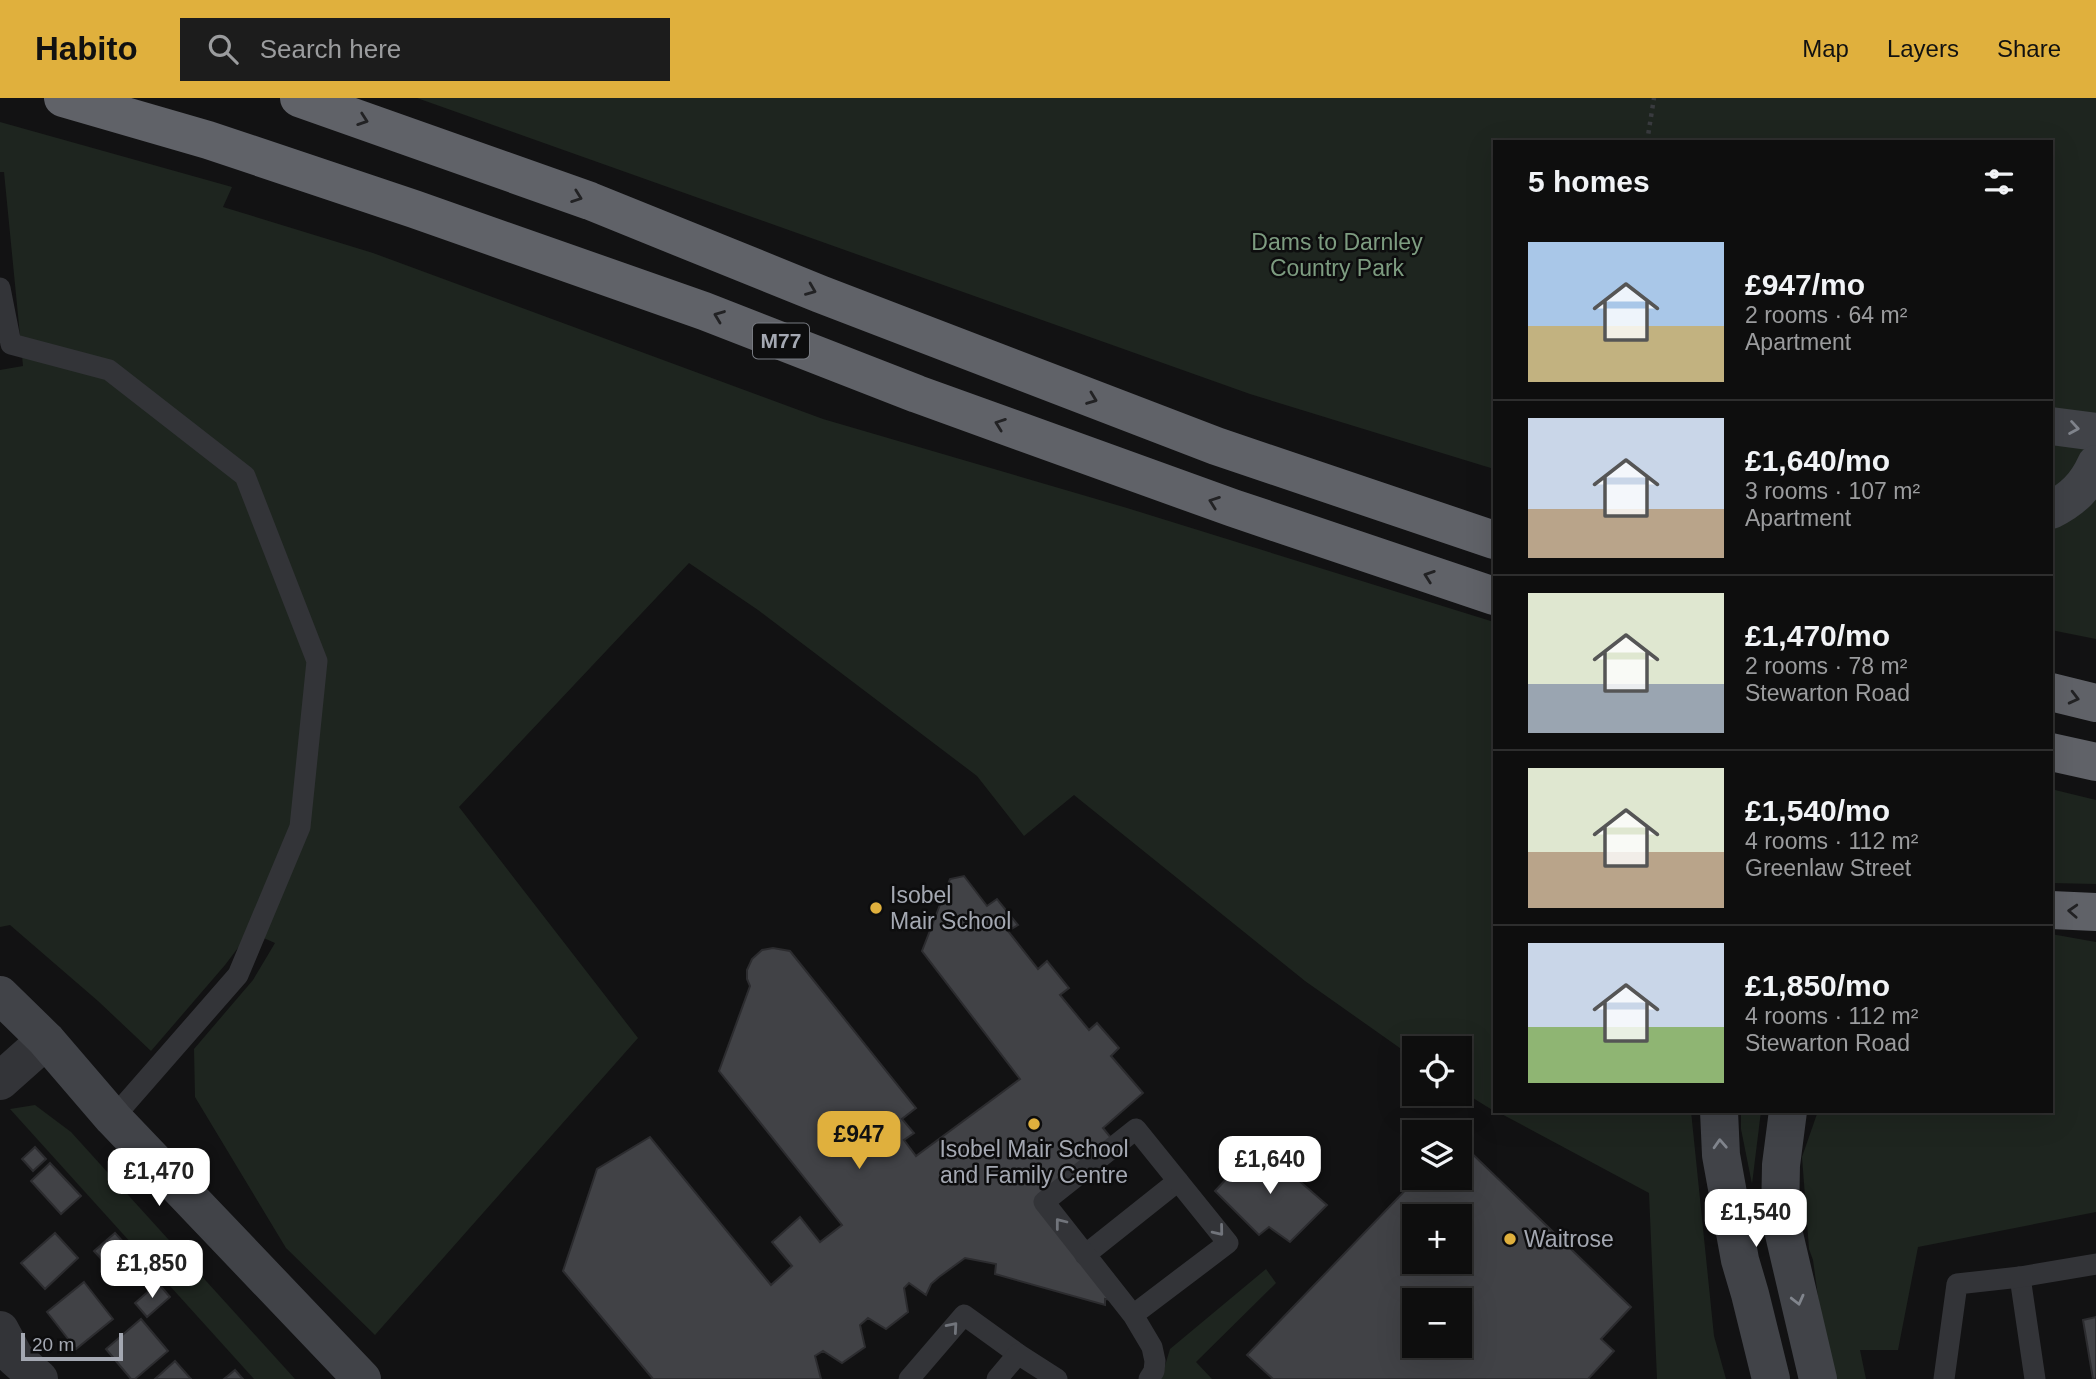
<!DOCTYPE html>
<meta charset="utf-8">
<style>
:root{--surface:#0e0e0e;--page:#1c1c1c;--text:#f1f3f6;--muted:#9b9c9e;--line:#2e2e2e;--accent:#e0b03d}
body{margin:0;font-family:Arial,sans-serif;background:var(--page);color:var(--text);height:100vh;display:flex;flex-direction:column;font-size:26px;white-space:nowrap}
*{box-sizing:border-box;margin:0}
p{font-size:23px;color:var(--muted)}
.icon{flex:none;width:38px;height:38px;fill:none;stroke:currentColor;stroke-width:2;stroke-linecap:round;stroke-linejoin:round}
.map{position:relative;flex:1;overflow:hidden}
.sheet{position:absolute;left:1493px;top:42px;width:560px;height:973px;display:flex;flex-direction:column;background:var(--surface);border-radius:0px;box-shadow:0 7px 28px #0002,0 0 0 2px var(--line)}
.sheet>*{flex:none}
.buttons{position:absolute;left:1402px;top:938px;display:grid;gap:14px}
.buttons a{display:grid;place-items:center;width:70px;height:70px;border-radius:0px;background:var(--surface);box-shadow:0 7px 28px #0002,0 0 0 2px var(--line);font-size:35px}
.scale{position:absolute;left:21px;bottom:18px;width:102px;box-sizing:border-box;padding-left:7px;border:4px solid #a4a8b2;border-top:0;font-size:19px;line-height:24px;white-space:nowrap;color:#a4a8b2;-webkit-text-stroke:5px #0d0d0e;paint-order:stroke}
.price{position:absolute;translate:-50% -60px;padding:0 16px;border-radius:14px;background:#fff;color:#222;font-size:23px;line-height:46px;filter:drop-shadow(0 2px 4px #0008)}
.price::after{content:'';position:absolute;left:50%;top:42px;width:21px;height:16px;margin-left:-10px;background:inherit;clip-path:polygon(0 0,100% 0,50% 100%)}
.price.current{background:var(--accent);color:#111}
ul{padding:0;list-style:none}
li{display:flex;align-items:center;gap:21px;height:175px;padding:0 35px}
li+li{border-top:2px solid var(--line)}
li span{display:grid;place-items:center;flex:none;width:196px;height:140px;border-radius:0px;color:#555}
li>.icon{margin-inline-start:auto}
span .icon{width:84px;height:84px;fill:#fffc;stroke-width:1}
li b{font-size:30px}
h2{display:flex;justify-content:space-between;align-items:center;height:84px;padding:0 35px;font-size:30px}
header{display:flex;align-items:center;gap:42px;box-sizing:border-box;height:98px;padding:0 35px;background:var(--accent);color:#111}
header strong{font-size:33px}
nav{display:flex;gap:38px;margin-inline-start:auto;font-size:24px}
.search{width:490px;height:63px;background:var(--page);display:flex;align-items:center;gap:18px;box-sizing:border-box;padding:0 24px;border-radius:0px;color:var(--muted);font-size:26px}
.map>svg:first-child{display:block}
</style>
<header>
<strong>Habito</strong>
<div class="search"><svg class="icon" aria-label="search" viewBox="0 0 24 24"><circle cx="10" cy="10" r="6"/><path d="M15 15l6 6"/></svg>Search here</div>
<nav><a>Map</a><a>Layers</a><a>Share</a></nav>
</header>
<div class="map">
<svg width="2096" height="1281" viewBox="0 0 2096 1281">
<rect width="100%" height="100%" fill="#121213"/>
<g fill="#1e251f">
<polygon points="417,0 2096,0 2096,541 2051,532 2051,44 1494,44 1494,371 1250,296"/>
<polygon points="0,24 232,89 223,109 373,155 823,321 1127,410 1494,524 1494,1013 1460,992 1460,950 1414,950 1414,960 1305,883 1074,697 1024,738 977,678 758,512 689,465 459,709 638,940 375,1237 286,1150 195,999 194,951 253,882 275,845 250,834 225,867 151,953 98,903 10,827 0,829 0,272 23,268 4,74 0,74"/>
<polygon points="2051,691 2096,702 2096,786 2051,785"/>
<polygon points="2051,836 2096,844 2096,1114 1918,1149 1898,1252 1860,1252 1866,1281 1836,1281 1820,1213 1813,1162 1809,1151 1802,1059 1818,1013 2051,1013"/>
<polygon points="35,1007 71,1034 295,1281 254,1281 10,1011"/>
<polygon points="1496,1013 1691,1013 1714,1238 1726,1281 1657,1281 1649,1095"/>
<polygon points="1741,1013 1761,1013 1752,1086 1741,1031"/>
<polygon points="1266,1171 1276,1185 1196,1264 1212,1281 1161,1281 1170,1251"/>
</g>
<g fill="#414246" stroke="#2c2c2f" stroke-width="2" fill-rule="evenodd">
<polygon points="964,778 987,808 997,801 1018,827 1008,833 1038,871 1047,863 1069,890 1060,897 1089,932 1097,925 1119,950 1111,958 1143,995 1103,1030 1112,1041 1037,1104 1119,1203 1105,1201 1105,1207 995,1176 996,1166 965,1160 939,1179 931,1186 926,1197 909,1185 904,1190 908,1214 886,1231 868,1220 860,1227 865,1249 842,1265 823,1253 815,1258 821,1281 653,1281 563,1173 597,1071 650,1039 771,1187 792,1168 772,1144 800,1119 820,1144 842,1127 719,973 750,888 747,881 747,872 752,861 762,852 773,850 790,853 916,1010 902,1021 914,1035 904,1042 916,1058 1020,981 922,853 950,781"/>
<path d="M1460,1044l171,165 -30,32 13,12 -26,28h-315l-26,-24 170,-177h43zM1414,1118h46v46h-46zM1414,1202h46v46h-46z"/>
<polygon points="1258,1047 1327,1107 1290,1144 1269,1129 1259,1137 1215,1093"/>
<polygon points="35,1049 46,1061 33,1073 22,1061"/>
<polygon points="50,1065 81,1098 61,1116 31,1083"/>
<polygon points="55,1135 78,1160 45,1191 21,1165"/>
<polygon points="115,1135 126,1147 106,1166 94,1153"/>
<polygon points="84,1184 113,1221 76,1251 47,1214"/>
<polygon points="158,1185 170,1199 147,1219 135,1205"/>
<polygon points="2096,1219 2096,1281 2093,1281 2083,1222"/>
<polygon points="141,1221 168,1253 135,1281 131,1281 106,1251"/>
<polygon points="175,1263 191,1281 155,1281"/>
<polygon points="235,1272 243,1281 224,1281"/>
</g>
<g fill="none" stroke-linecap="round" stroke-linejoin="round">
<polyline stroke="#393b3f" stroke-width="4.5" stroke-dasharray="3.5 5" stroke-linecap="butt" points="1647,44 1654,0"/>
<g stroke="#333438" stroke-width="21">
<polyline points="0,190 11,246 109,272 245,378 317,563 300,729 238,877 113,1020"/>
<polyline points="1085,1157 1178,1083"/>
<polyline points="2020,1179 2035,1281"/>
<polyline points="1133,1217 1228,1145 1136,1031 1044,1104 1133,1217 1152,1249 1155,1263 1154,1273 1149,1281"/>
<polyline points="909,1281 964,1217 1018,1256"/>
<polyline points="997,1281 1018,1256 1057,1281"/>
<polyline points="1944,1281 1957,1186 2020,1179 2096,1166"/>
</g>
<g stroke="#333438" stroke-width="38">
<polyline points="0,983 46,942"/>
<polyline points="0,1232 15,1260 39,1281"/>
</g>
<g stroke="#414348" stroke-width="38">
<polyline points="2051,328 2096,334"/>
<path d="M2051,412c22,-11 35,-24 45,-46"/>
<polyline points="0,897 46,942 113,1020 362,1281"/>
<polyline points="1719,1013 1721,1057 1740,1162 1750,1196 1771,1281"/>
<polyline points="1788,1013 1781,1067 1780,1119 1818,1281"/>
</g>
<g stroke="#606268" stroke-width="38">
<polyline points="63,0 208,42 414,111 704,213 917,296 1233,410 1494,498"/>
<polyline points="299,0 590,103 820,196 1216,348 1494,442"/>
<polyline points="2051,594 2096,605"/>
<polyline points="2051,654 2096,664"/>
<polyline points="2051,812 2096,814"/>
</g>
</g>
<defs><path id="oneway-chevron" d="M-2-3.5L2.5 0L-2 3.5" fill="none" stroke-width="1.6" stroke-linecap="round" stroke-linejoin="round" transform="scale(1.75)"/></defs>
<g stroke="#222224">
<use href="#oneway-chevron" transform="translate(363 22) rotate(19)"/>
<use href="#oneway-chevron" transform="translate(577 99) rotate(20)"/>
<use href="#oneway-chevron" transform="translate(811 192) rotate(22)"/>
<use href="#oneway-chevron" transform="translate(719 218) rotate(-159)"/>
<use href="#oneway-chevron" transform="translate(1092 301) rotate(21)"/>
<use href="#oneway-chevron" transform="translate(1000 326) rotate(-160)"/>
<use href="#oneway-chevron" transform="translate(1214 404) rotate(-160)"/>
<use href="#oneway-chevron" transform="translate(1429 478) rotate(-161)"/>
<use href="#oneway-chevron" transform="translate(2074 600) rotate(14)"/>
<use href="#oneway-chevron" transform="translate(2073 813) rotate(-177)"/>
</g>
<g stroke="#81858d">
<use href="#oneway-chevron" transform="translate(2074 330) rotate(9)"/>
<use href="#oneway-chevron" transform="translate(1720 1046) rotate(-93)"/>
<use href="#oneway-chevron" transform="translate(1798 1202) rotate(76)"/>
</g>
<g stroke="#71747b">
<use href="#oneway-chevron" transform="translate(1060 1125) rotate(-128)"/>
<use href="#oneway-chevron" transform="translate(1219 1133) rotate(51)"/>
<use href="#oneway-chevron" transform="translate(953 1229) rotate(-49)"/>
</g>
<g fill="#e0b03d" stroke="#0d0d0e" stroke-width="2.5">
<circle cx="876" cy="810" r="7"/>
<circle cx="1034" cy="1026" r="7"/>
<circle cx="1510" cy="1141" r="7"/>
</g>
<g text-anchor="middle" stroke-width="5" stroke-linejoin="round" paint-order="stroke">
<rect fill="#0d0d0e" stroke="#777a81" stroke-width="2" x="753" y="225.5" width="56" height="35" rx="5"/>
<g font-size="21" font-weight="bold" fill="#a4a8b2">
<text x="781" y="250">M77</text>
</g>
<g font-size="23" fill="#7d9c80" stroke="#0d0d0e">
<text x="1337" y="152">Dams to Darnley<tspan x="1337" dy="26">Country Park</tspan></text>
</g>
<g font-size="23" fill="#a4a8b2" stroke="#0d0d0e" text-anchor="start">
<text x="890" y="805">Isobel<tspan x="890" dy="26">Mair School</tspan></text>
<text x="1034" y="1059" text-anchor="middle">Isobel Mair School<tspan x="1034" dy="26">and Family Centre</tspan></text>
<text x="1524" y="1149">Waitrose</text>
</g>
</g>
</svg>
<div class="buttons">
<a><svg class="icon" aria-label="locate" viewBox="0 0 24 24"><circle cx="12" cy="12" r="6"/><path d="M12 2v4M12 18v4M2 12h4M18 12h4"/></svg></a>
<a><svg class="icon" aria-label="layers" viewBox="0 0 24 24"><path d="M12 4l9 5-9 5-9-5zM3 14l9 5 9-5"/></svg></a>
<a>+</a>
<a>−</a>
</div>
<div class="scale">20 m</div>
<b class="price current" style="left:859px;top:1073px">£947</b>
<b class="price" style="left:1270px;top:1098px">£1,640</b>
<b class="price" style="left:159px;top:1110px">£1,470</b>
<b class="price" style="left:1756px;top:1151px">£1,540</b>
<b class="price" style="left:152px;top:1202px">£1,850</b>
<section class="sheet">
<h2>5 homes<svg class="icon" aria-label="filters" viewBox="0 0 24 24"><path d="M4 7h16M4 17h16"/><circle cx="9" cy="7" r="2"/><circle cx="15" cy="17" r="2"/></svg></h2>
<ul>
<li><span style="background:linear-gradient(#a9c7e8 60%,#c2b280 0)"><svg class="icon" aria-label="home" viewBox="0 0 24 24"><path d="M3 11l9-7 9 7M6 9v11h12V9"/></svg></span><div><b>£947/mo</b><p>2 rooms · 64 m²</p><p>Apartment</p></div></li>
<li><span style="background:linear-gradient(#c9d6e8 65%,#b9a48a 0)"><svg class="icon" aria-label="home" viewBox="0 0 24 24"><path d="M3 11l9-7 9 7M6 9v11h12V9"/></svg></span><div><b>£1,640/mo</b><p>3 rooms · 107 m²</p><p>Apartment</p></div></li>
<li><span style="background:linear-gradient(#dfe7d0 65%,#9aa5b1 0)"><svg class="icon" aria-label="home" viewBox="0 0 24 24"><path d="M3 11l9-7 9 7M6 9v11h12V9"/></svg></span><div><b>£1,470/mo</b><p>2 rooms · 78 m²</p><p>Stewarton Road</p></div></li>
<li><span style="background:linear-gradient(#dfe7d0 60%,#b9a48a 0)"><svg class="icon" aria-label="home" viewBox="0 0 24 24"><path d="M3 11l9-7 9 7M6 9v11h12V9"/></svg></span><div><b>£1,540/mo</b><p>4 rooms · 112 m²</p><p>Greenlaw Street</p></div></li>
<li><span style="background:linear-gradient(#c9d6e8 60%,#8fb573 0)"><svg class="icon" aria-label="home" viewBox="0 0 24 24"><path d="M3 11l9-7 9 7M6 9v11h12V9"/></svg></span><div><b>£1,850/mo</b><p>4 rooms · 112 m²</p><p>Stewarton Road</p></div></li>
</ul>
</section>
</div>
